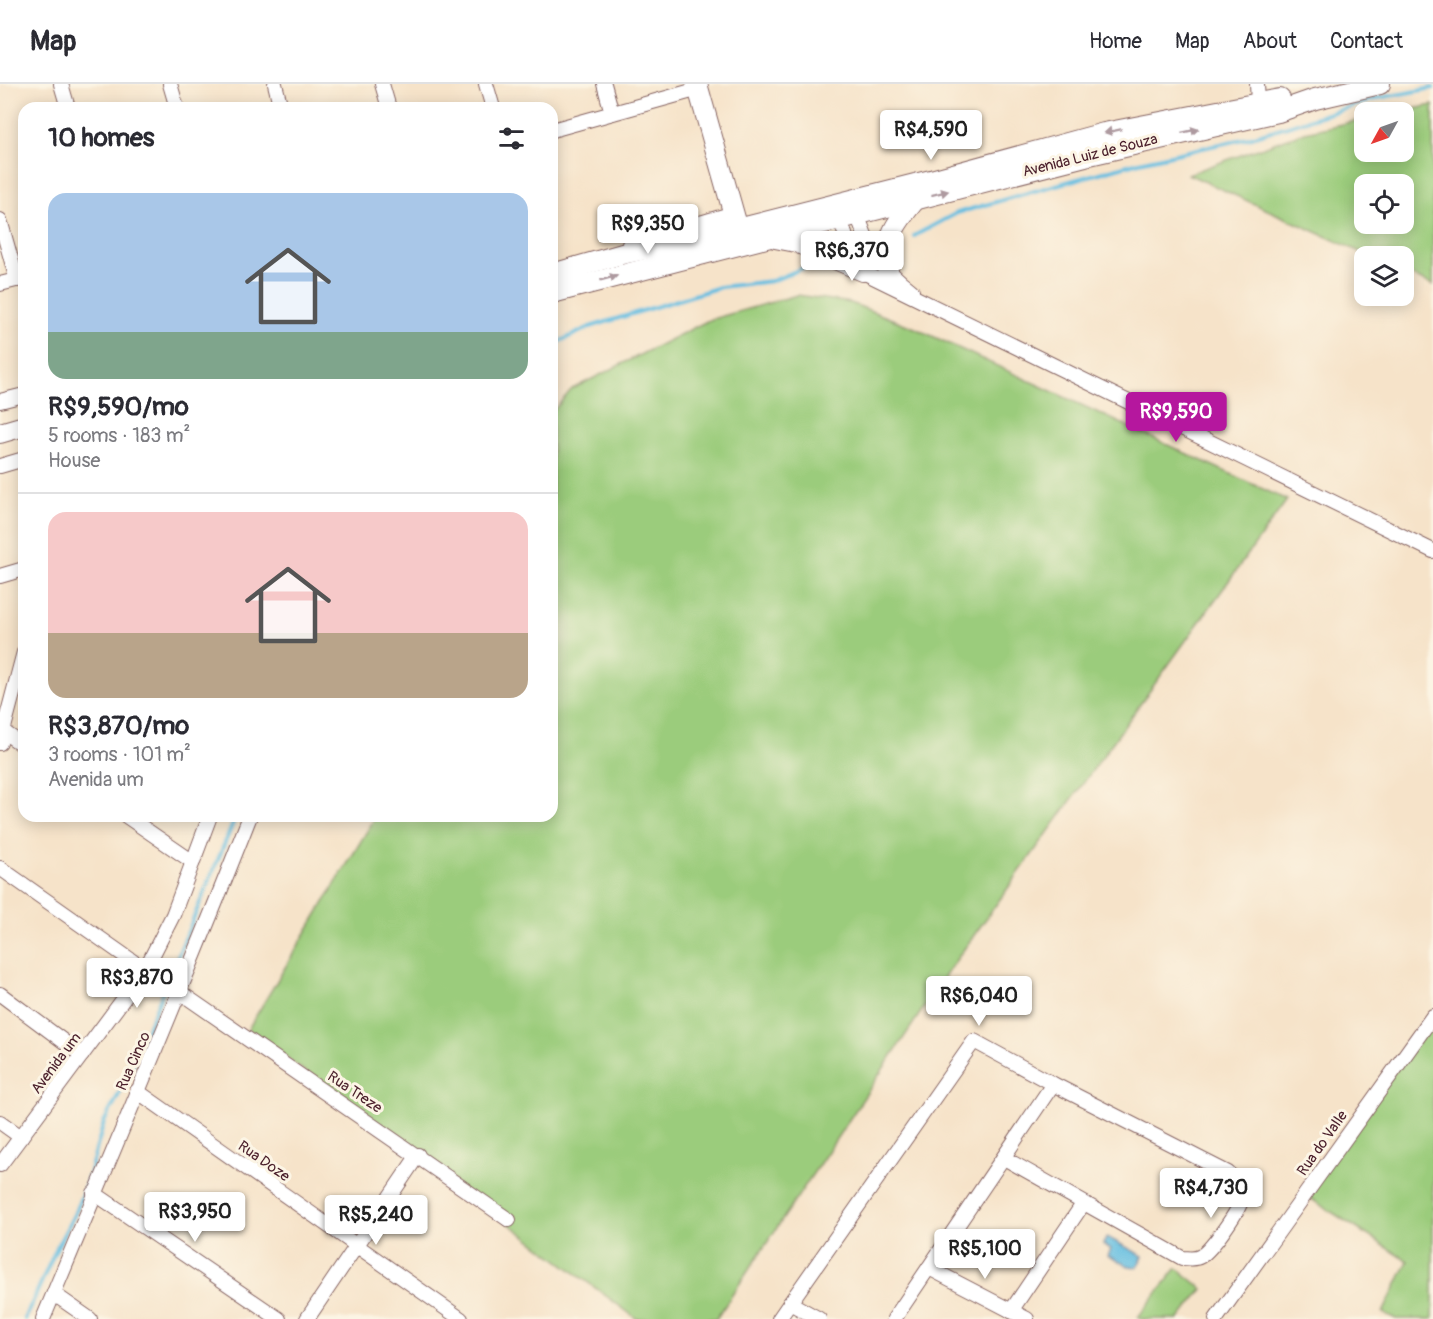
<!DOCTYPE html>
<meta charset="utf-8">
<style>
:root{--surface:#fff;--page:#f7f7f7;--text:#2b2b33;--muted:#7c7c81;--line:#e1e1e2;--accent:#b5179e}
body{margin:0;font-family:Pangolin,sans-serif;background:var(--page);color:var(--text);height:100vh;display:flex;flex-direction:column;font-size:22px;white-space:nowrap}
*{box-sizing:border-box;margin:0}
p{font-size:20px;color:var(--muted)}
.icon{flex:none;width:33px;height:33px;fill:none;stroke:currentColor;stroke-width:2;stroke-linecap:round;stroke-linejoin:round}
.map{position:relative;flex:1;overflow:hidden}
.panel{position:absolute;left:18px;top:18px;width:540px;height:720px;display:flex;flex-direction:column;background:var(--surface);border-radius:18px;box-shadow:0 3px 15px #0003}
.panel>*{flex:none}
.needle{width:39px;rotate:230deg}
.fabs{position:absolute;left:1354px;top:18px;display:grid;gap:12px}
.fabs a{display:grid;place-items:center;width:60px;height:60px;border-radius:12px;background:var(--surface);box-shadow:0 3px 15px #0003;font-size:30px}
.price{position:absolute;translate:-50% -51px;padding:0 14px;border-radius:6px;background:#fff;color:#222;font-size:20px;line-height:39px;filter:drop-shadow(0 2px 3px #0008)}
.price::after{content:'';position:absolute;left:50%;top:36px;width:18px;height:14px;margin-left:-9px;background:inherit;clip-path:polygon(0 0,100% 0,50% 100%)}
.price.current{background:var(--accent);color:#fff}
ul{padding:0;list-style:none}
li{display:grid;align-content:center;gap:12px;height:318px;padding:0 30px}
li+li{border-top:2px solid var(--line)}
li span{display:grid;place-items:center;height:186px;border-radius:18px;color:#555}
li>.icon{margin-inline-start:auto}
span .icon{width:108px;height:108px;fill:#fffc;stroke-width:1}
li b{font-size:26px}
h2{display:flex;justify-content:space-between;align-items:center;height:72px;padding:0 30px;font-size:26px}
header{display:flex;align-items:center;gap:36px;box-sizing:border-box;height:84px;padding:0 30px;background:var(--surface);border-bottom:2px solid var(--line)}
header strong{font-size:28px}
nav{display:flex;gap:33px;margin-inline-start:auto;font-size:21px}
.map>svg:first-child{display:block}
</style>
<header>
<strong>Map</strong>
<nav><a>Home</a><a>Map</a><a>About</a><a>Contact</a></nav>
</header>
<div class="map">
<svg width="1433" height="1235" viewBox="0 0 1433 1235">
<rect width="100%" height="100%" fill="#fcf5e5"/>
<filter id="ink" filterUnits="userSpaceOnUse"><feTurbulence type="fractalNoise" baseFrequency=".0167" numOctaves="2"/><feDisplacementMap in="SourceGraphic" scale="12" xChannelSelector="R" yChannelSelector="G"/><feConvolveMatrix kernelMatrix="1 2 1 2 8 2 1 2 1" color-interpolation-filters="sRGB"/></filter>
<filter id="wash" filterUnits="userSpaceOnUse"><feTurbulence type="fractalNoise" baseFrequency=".008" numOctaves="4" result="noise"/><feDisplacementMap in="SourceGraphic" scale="24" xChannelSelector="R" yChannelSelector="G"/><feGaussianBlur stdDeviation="1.35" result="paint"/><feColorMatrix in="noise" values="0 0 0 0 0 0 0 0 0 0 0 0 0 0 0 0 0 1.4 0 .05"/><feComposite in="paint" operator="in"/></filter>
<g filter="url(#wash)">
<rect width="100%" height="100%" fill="#f6e3c9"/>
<g fill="#9bcc7c" stroke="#727654" stroke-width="1.5" fill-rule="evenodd">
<path d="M1433,21v180l-29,-13v-16h-35l-181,-82 117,-42 60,-13v33h39v-40h-6zM1404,100v40h-39v-40z"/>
<polygon points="797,211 851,219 915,244 1287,416 949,886 716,1235 637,1235 248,945 376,732 552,732 552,328 572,305 709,236"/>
<polygon points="1433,933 1433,1235 1396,1235 1383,1229 1408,1177 1305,1111"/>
<polygon points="1177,1184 1203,1205 1179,1235 1141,1235 1138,1233"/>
</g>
<polygon fill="#63bee1" stroke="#566e86" stroke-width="1.5" points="1107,1153 1143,1172 1137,1183 1129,1182 1108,1172 1111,1165 1103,1160"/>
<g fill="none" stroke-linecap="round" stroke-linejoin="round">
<g stroke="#63bee1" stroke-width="4">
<polyline points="914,152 957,129 1031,108 1139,78 1248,54 1379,14 1433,4"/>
<polyline points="552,261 590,243 720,203 772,197 815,179"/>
<polyline points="25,1235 57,1163 74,1131 87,1098 104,1038 125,999 236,732"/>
</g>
</g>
</g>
<g filter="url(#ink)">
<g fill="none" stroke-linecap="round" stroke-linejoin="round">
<defs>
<g id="street">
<polyline points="61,0 68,24"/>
<polyline points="170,0 177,24"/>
<polyline points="275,0 281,24"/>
<polyline points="382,0 389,24"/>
<polyline points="486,0 493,24"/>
<polyline points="604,0 612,29"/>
<polyline points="1257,0 1258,19"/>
<polyline points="552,46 699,5"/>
<path d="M855,123c12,40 23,58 57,84"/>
<polyline points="838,128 852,172 865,189 1433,467"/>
<polyline points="0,136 17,196"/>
<polyline points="629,160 734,129"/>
<polyline points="0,200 24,194"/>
<polyline points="0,317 24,311"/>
<polyline points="0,382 24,375"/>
<polyline points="0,492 24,485"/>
<polyline points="4,648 24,662"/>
<polyline points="0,659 24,568"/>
<polyline points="126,732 193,778"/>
<polyline points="0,784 145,886"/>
<polyline points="181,909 509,1136"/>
<polyline points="0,910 82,971"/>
<polyline points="137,1007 461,1235"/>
<polyline points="0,1038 21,1053"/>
<path d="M1004,1074l178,100c7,0 13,2 19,-2 10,-6 40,-47 41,-59 1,-10 -7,-18 -14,-24l-175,-89"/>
<polyline points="0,1081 145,886 173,831 210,732"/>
<polyline points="94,1109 279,1235"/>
<polyline points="929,1184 1027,1235"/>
<polyline points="54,1210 90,1235"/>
<polyline points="1011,1227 1083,1120"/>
<path d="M43,1235c70,-168 141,-334 207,-503"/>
<polyline points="307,1235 418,1071"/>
<polyline points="779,1235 790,1219"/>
<polyline points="819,1235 790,1219 974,957 1053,1000 894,1235"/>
<polyline points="1216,1235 1433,932"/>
</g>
<g id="secondary">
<polyline points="697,0 738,145"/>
<polyline points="775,154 796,158 863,187"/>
<path d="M888,187c-3,-34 7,-47 28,-72"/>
<polyline points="552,190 622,170 738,145 935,95 1104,49 1280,15"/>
<polyline points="552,209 1085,72 1278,28 1315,15 1380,0"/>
<polyline points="0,349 24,342"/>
</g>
</defs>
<use href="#street" stroke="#866462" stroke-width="16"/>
<use href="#secondary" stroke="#866462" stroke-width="22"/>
<use href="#street" stroke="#fff" stroke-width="14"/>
<use href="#secondary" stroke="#fff" stroke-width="20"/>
</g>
<defs><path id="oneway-solid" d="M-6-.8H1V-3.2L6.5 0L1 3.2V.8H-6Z" transform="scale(1.5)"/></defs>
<g fill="#ae9aa0">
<use href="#oneway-solid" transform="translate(1113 47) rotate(168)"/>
<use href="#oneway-solid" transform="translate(1190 47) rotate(-12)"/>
<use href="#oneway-solid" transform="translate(940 109) rotate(-14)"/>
<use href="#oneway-solid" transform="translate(609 194) rotate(-15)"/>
</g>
</g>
<g text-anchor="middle" stroke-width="6" stroke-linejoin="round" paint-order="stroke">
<g font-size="15" fill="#4a1f2b" stroke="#fcf5e5">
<text transform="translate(1090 71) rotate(-14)" y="5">Avenida Luiz de Souza</text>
<text transform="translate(133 977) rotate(-66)" y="5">Rua Cinco</text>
<text transform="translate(56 979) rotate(-53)" y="5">Avenida um</text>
<text transform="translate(355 1008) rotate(34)" y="5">Rua Treze</text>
<text transform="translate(1322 1059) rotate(-55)" y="5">Rua do Valle</text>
<text transform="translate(264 1077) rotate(35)" y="5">Rua Doze</text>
</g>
</g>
</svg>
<div class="fabs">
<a><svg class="needle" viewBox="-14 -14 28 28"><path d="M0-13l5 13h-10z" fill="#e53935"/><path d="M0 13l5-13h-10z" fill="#7c7c81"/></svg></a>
<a><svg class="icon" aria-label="locate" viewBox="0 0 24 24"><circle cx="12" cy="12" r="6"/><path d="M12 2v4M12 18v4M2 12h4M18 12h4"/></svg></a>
<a><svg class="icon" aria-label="layers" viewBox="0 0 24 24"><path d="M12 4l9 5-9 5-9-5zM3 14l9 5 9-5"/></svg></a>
</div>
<b class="price" style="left:931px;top:77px">R$4,590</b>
<b class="price" style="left:648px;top:171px">R$9,350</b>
<b class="price" style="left:852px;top:198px">R$6,370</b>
<b class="price current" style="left:1176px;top:359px">R$9,590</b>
<b class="price" style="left:137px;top:925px">R$3,870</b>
<b class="price" style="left:979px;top:943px">R$6,040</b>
<b class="price" style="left:1211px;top:1135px">R$4,730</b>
<b class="price" style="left:195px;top:1159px">R$3,950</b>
<b class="price" style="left:376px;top:1162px">R$5,240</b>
<b class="price" style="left:985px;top:1196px">R$5,100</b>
<section class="panel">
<h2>10 homes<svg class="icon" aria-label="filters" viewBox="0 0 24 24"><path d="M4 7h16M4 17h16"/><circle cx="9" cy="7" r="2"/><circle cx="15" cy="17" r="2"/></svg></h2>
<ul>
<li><span style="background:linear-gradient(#a9c7e8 75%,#7fa58c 0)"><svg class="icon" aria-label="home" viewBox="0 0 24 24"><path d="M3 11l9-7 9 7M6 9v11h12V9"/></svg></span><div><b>R$9,590/mo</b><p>5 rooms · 183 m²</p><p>House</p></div></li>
<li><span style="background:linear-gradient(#f6c9c9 65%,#b9a48a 0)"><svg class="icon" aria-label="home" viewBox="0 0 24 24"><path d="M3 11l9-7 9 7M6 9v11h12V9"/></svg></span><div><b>R$3,870/mo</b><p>3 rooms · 101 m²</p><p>Avenida um</p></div></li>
</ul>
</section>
</div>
